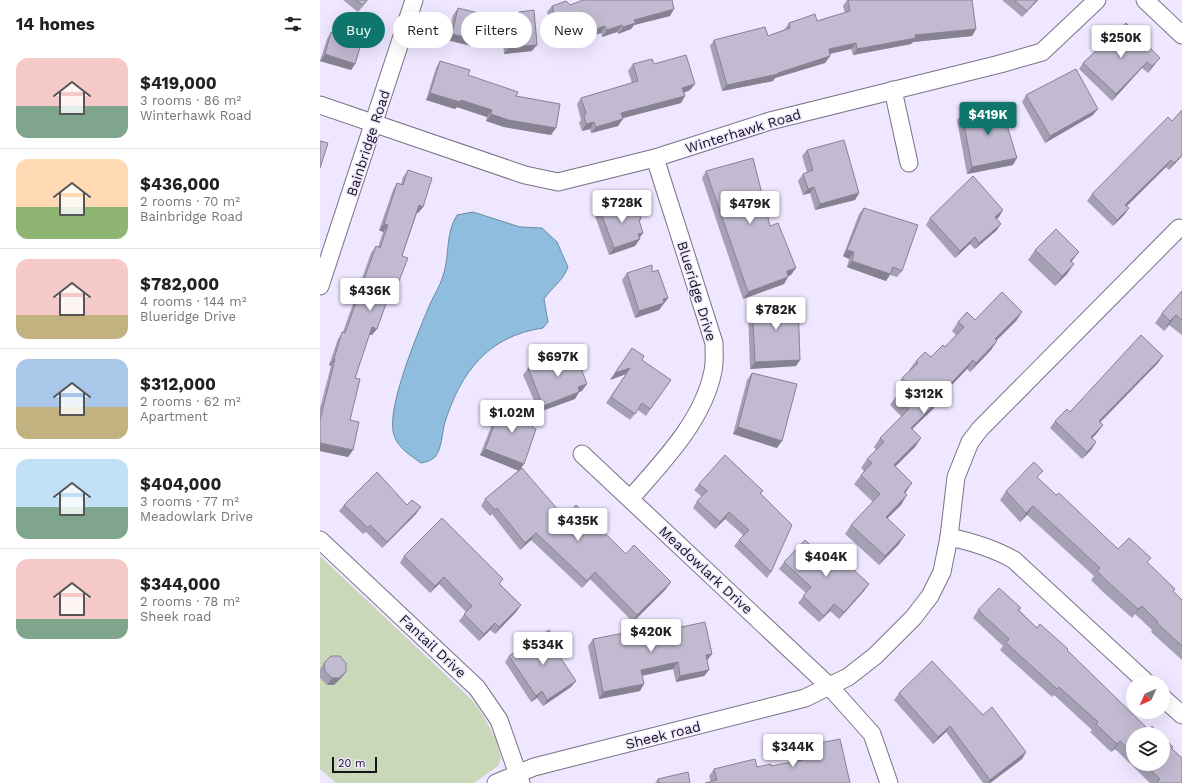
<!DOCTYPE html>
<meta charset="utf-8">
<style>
:root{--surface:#fff;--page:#f6f6f6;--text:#202124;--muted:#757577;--line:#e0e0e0;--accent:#0f766e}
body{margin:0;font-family:"Work Sans",sans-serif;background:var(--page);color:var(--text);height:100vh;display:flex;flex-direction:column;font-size:15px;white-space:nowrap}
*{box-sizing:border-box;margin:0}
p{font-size:13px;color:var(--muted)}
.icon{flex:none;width:22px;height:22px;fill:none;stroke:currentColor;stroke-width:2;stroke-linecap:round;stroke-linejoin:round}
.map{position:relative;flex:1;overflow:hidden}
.side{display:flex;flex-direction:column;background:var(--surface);width:320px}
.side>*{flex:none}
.guide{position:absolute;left:12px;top:12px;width:380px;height:36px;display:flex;gap:8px}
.needle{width:26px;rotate:225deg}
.fabs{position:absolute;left:806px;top:675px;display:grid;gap:8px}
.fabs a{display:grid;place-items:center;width:44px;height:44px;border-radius:50%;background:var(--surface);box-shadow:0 4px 16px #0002;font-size:20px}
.scale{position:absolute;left:12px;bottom:10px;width:45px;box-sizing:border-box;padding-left:4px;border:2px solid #16131b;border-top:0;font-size:11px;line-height:14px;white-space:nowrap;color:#16131b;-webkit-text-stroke:3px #eee7ff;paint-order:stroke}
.price{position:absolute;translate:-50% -34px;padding:0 9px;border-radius:4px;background:#fff;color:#222;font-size:13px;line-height:26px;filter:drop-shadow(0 1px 2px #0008)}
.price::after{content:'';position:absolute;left:50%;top:24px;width:12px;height:9px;margin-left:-6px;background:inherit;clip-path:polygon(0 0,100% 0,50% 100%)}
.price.current{background:var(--accent);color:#fff}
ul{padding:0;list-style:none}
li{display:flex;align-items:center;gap:12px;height:100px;padding:0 16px}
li+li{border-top:1px solid var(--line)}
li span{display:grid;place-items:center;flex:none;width:112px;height:80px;border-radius:12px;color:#555}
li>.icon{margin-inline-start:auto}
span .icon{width:48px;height:48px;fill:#fffc;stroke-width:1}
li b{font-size:17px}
h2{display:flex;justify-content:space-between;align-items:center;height:48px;padding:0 16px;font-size:17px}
.chip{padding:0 14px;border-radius:18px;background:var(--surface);box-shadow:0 4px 16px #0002;font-size:14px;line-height:36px}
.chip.current{background:var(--accent);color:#fff}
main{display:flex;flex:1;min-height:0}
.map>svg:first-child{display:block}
</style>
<main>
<section class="side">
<h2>14 homes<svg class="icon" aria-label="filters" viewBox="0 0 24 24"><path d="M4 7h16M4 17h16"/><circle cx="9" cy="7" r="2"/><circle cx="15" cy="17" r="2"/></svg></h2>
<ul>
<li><span style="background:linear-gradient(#f6c9c9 60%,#7fa58c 0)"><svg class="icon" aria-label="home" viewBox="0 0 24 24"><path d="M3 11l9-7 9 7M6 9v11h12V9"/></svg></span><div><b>$419,000</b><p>3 rooms · 86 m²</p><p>Winterhawk Road</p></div></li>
<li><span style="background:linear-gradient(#ffd9b3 60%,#8fb573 0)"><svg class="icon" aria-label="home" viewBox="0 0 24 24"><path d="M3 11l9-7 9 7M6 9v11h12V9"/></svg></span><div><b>$436,000</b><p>2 rooms · 70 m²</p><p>Bainbridge Road</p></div></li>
<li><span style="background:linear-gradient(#f6c9c9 70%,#c2b280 0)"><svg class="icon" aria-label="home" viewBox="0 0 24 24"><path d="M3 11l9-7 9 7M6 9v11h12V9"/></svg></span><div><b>$782,000</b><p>4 rooms · 144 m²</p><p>Blueridge Drive</p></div></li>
<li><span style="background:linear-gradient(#a9c7e8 60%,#c2b280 0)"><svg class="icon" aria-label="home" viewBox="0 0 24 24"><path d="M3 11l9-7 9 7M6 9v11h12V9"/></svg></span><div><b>$312,000</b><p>2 rooms · 62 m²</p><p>Apartment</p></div></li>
<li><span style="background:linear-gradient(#bfe0f5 60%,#7fa58c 0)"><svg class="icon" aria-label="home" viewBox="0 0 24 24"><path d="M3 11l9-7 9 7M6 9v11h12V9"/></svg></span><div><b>$404,000</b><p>3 rooms · 77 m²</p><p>Meadowlark Drive</p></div></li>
<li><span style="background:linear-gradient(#f6c9c9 75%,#7fa58c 0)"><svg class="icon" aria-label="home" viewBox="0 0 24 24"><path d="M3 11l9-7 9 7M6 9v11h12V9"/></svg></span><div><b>$344,000</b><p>2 rooms · 78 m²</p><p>Sheek road</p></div></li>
</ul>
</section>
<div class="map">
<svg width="862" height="783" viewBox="0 0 862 783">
<rect width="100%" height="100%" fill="#eee7ff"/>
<polygon fill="#c9d8b8" points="0,556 152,700 164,717 176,740 181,758 178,766 154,783 16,783 0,769"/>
<path fill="#8ebdde" stroke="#6a8aa4" d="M153,212l47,15 22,1 15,14 11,25c-5,14 -16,20 -24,32l4,23 -5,6c-55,8 -82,44 -98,94 -3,10 -3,27 -10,35 -4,4 -10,5 -14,6 -11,-8 -23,-15 -27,-28 -9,-25 25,-105 36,-131 4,-9 10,-18 13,-28 7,-21 2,-42 14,-61z"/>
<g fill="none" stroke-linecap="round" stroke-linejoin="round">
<defs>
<g id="minor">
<polyline points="825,0 862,35"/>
<polyline points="573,90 589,163"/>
<polyline points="0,105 205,175 238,182 335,158 450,121 680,64 722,52 777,0"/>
<polyline points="0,286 94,0"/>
<polyline points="262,454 510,687 552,734 569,783"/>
<path d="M311,498c32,-37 72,-77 82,-127 2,-9 1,-19 1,-28l-59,-185"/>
<path d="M629,537c24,5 44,11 65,23l132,122"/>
<polyline points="0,540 157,688 179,720 201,783"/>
<polyline points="843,698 862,715"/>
<polyline points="176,783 214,767 485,698 528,677 555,656 593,618 610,596 622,572 629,537 636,477 650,442 660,429 859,228"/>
</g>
</defs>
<use href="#minor" stroke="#787287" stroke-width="19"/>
<use href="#minor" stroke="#fff" stroke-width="17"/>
</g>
<g fill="#a6a0b4">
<polygon points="23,0 48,0 38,12"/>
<polygon points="527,0 652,0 656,29 652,36 593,42 591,44 533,55 531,49 510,54 510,56 505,63 455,78 453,81 402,91 390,46 394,40 448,36 464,30 469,23 497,21 525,13 523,6"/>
<polygon points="682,0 718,0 702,17"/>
<polygon points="250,5 350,16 314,25 311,29 298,34 297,32 282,37 281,33 252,43 251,40 238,45 227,12 232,6"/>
<polygon points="138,8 165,42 160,48 127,40 133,15"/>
<polygon points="199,12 212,51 184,54 182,30 187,24 194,23 194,19"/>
<polygon points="806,23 835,64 828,73 822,68 792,101 759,69 763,63"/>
<polygon points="11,32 35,64 31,70 0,61 7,39"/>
<polygon points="120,61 148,75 196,96 231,135 184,127 166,121 167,117 137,107 135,109 106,100 116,68"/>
<polygon points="313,64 334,64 370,90 364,93 361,103 302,118 298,126 271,133 270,129 262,131 259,123 261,120 257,104 261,98 312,83 308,71"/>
<polygon points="706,95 773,115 725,143 702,102"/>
<polygon points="862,110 862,156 849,170 846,167 806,206 809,208 804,215 793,226 767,201 772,194 852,121"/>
<polygon points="642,114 693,165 647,174 637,120"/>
<polygon points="487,150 539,193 535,200 495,210 490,193 483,195 478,181 483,174 487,172 482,156"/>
<polygon points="88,170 103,207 98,213 97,213 82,256 77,286 73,293 70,292 52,335 49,334 35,378 30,420 33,450 28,457 0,451 0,408 11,366 9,365 18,339 23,332 51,253 56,246 58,247 63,232 59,230 73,190 77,183 81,184 83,177"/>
<polygon points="386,171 450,226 471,275 468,276 464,284 423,299 382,178"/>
<polygon points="544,208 582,271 577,277 570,275 566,281 527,267 529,259 523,256 539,214"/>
<polygon points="305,209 321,219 319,221 319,238 315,246 289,255 275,216 280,210"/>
<polygon points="683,210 677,219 677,230 655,249 650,244 635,258 606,225 610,218"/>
<polygon points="715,250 751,262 747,274 735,286 708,260"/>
<polygon points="332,272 348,298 339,310 315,318 302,280 307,273"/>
<polygon points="862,291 862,335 849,325 844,331 835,323 842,313"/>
<polygon points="432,303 480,360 476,366 430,369 428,309"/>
<polygon points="702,312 696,321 676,340 671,350 650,372 647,369 619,398 620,399 614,408 592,429 595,447 575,466 592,483 585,493 581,505 567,518 579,544 559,565 525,534 531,525 553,502 534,484 541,475 544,471 541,468 547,459 556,450 554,447 560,438 582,417 570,405 576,396 580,392 576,388 582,378 590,371 589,370 596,361 611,357 625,347 636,335 632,331 638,322"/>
<polygon points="312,348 322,360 351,380 326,416 318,410 310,420 286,403 306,374 290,380"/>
<polygon points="843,356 837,364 780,423 783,425 777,433 772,438 776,442 771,450 762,459 730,428 735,421"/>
<polygon points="208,368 262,391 259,392 255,399 219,412 203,375"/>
<polygon points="432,373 457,448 413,434 427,380"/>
<polygon points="183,402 212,427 201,469 245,518 306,554 346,589 313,622 270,579 262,588 211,540 200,550 172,514 170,516 161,506 165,499 199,470 160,455 178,409"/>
<polygon points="718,478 736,495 798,549 827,563 853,592 862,600 862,660 831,632 832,630 815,614 812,618 783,592 771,580 774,576 707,515 700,522 680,500 686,491"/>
<polygon points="379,484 441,494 451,572 447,578 414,546 419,540 423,535 405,519 395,529 373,508 377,501 382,497 374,490"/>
<polygon points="24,505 87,505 96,514 62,548 46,532 43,534 19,511"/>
<polygon points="84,556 180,584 201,605 196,612 175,634 170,630 159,641 139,621 146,612 119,584 110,593 80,563"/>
<polygon points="504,558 524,562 549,584 544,591 519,619 510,611 499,622 478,603 486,593 459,569 464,562"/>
<polygon points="701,608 699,610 717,628 747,650 829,730 840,734 813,734 813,764 843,764 843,737 853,747 852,749 862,783 830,783 795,749 791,752 770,732 772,730 734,695 732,697 680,650 683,646 653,618 658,610"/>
<polygon points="328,626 357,628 392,654 387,661 389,670 384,676 356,682 353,669 322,675 320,691 279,699 268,646 273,639 326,629"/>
<polygon points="189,656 241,659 251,687 223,706 217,698 211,702 185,662"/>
<polygon points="4,663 26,672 21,678 14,685 7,685 0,678 0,669"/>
<polygon points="579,693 706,752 702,759 670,783 663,783 626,732 613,744 574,700"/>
<polygon points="480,747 530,783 391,782 389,776 394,769 451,766 477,762 476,754"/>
<polygon points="338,779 370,783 335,783"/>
</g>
<g fill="#878292">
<polygon points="717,0 718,0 702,17 707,11"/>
<polygon points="354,9 350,16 314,25 311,29 298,34 303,27 314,20"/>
<polygon points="302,25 297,32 282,37 287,30"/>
<polygon points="285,26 281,33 252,43 257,36"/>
<polygon points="656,29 652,36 593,42 591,44 533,55 537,49 595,35"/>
<polygon points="132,34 165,42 160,48 127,40"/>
<polygon points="256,34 251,40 238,45 243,38"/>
<polygon points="536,43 531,49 504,55 509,49"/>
<polygon points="217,45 212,51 184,54 189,47"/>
<polygon points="5,54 35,64 31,70 0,61"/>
<polygon points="510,56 505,63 455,78 453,81 402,91 407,85 458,73"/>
<polygon points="840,58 835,64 828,73 832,66"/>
<polygon points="827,62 822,68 792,101 796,94"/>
<polygon points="375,84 370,90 358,95 362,88"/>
<polygon points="110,93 141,100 172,110 167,117 137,107 135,109 106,100"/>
<polygon points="365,96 361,103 296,120 301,113"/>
<polygon points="778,109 773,115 725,143 730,136"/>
<polygon points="171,114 236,128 231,135 184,127 166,121"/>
<polygon points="303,119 298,126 271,133 276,127"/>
<polygon points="274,122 270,129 262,131 266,124"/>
<polygon points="862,155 860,158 849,170 854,163"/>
<polygon points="697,158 693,165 647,174 652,167"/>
<polygon points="851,160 846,167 801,212 805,205"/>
<polygon points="494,187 490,193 483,195 488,189"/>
<polygon points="539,193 535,200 495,210 500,204"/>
<polygon points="99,205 103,207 98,213 95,212"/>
<polygon points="809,208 804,215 793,226 797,220"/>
<polygon points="683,210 679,217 671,224 675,217"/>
<polygon points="64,224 68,225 63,232 59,230"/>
<polygon points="681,224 677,230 655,249 659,243"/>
<polygon points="323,233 319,239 318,234"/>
<polygon points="655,237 650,244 635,258 640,251"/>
<polygon points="320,239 315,246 289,255 294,248"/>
<polygon points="527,250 534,252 529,259 523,256"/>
<polygon points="759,252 752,261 743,271 750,261"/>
<polygon points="532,261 570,274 566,281 527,267"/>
<polygon points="754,264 747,274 735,286 742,276"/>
<polygon points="476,268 471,275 462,278 467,271"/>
<polygon points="468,277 464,284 423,299 428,292"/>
<polygon points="73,284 77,286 73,293 68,291"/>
<polygon points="348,298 339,310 315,318 319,311 343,299"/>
<polygon points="702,312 696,321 669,348 675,339"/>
<polygon points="856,315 849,325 844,331 850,321"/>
<polygon points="52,327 57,329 52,335 47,334"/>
<polygon points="677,341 671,350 650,372 656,363"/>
<polygon points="843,356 837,364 773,429 779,421"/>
<polygon points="14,359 15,359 11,366 9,365"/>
<polygon points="480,360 476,366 430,369 435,362"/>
<polygon points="653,360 647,369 612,406 618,397"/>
<polygon points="310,368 306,374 290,380 295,373"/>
<polygon points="267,384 262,391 253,394 258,387"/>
<polygon points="259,392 255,399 219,412 223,406"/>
<polygon points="620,399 614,408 584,437 591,428"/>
<polygon points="783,425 777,433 766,445 771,437"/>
<polygon points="418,427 462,441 457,448 413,434"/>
<polygon points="601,438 595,447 568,474 574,465"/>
<polygon points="776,442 771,450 762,459 767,452"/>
<polygon points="0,443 33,450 28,457 0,451"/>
<polygon points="165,449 204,464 199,471 160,455"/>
<polygon points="592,483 586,492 577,501 584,492"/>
<polygon points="587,495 581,505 560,526 566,517"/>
<polygon points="713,506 707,515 700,522 706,513"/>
<polygon points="101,507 96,514 62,548 67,542"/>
<polygon points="409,512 405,519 395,529 400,522"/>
<polygon points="216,533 211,540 200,550 205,543"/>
<polygon points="585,535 579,544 559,565 565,556"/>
<polygon points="275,572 270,579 262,588 267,581"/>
<polygon points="124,577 119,584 110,593 115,586"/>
<polygon points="351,582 346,589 313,622 317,615"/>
<polygon points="549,584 544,591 519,619 524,612"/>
<polygon points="514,604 510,611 499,622"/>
<polygon points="201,605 196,612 175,634 179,627"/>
<polygon points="822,606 815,614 812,618 818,609"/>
<polygon points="175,623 170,630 159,641 164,634"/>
<polygon points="392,654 387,660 381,662 386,655"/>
<polygon points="358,662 353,669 317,677 321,670"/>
<polygon points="389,670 384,676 356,682 360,676"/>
<polygon points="26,672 21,678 14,685 7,685 12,678"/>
<polygon points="256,681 251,687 223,706 227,700"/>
<polygon points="324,684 320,691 279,699 283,692"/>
<polygon points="222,691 217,698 211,702 216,696"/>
<polygon points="630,726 626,732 613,744 618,737"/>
<polygon points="800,741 795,749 791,752 797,744"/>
<polygon points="706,752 702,759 670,783 668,783 670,780"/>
</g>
<g fill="#c1bad1" stroke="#878292">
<polygon points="36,0 47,0 43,5"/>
<polygon points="263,0 352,0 354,9 314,20 316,23 303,27 302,25 287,30 285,26 257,36 256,34 243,38 232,6 246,1 250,5"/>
<polygon points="528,0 652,0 656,29 595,35 596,38 537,49 536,43 509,49 510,56 458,73 458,74 407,85 394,40 445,27 448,36 470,28 469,23 495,14 497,21 530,11"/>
<polygon points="694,0 717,0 707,11"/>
<polygon points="138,8 171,16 165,42 132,34"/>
<polygon points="214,10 217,45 189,47 187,24 200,22 199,12"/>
<polygon points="806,23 840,58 832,66 827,62 796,94 763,63"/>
<polygon points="11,32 42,41 35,64 5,54"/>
<polygon points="366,55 375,84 362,88 365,96 301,113 303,119 276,127 274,122 266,124 264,116 266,113 261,98 318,81 313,64 332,59 334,64"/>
<polygon points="120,61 150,70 148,75 198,92 196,96 240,104 236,128 188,120 171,114 172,110 141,100 140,102 110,93"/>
<polygon points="756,69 778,109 730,136 706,95"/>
<polygon points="680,103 697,158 652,167 642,114"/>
<polygon points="862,110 862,155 854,163 851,160 805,205 809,208 797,220 772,194 848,117 852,121"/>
<polygon points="524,140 539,193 500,204 494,187 488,189 483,174 493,170 487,150"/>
<polygon points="0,141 8,143 0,168"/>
<polygon points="433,158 450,226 458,223 476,268 467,271 468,277 428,292 386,171"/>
<polygon points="88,170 112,178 103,207 99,205 82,256 88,258 77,286 73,284 57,329 52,327 35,378 40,379 30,420 39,422 33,450 0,443 0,420 15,359 14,359 22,332 25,333 56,246 60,248 68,225 64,224 77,183 83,185"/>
<polygon points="653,176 683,210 675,217 681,224 659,243 655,237 640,251 610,218"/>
<polygon points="303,202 305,209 316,205 321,219 319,220 323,233 318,234 320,239 294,248 280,210"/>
<polygon points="544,208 598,225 582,271 573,267 570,274 532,261 534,252 527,250"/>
<polygon points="736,229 759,252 750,261 754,264 742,276 715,250"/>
<polygon points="332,265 332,272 338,270 348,298 343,299 344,303 319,311 307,273"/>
<polygon points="862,291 862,320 856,315 850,321 842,313"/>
<polygon points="682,292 702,312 675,339 677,341 656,363 653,360 618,397 620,399 591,428 601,438 574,465 592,483 584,492 587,495 566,517 585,535 565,556 531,525 560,494 541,475 552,463 547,459 564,442 560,438 589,409 576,396 588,384 582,378 598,363 596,361 605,352 611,357 623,345 625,347 644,327 638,322 647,312 655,320"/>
<polygon points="478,301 480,360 435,362 432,303"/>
<polygon points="821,335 843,356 779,421 783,425 771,437 776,442 767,452 735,421 747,409 750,412"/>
<polygon points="312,348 324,356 322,360 351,380 330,409 322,403 315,414 291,397 310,368 295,373"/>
<polygon points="254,350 267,384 258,387 259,392 223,406 208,368"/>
<polygon points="432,373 477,384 462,441 418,427"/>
<polygon points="183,402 217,417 212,427 216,429 204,464 165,449"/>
<polygon points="405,455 443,491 440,493 472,525 451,572 419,540 429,530 409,512 400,522 377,501 387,491 379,484"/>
<polygon points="714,462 723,471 717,477 736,495 739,493 798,549 809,538 831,558 827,562 855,589 853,591 862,600 862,646 837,623 838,622 822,606 818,609 789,583 777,571 780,568 713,506 706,513 686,491"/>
<polygon points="202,468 245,518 256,505 306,554 314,545 351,582 317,615 275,572 267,581 216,533 205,543 177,508 175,510 165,499"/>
<polygon points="57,472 87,505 92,500 101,507 67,542 50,525 48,528 24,505"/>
<polygon points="122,518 183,579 179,584 201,605 179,627 175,623 164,634 144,614 152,606 124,577 115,586 84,556"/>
<polygon points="485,540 504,558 512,549 525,560 524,561 549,584 524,612 514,604 504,616 483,596 491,587 464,562"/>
<polygon points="679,588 701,608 698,610 717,628 720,624 748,649 747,650 829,730 832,726 840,734 813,734 813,753 800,741 797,744 776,724 778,722 739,687 737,689 686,643 689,639 658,610"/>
<polygon points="356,620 357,628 385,622 392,654 386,655 389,670 360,676 358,662 321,670 324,684 283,692 273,639 330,628 328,626"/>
<polygon points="229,630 245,654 240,657 256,681 227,700 222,691 216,696 189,656"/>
<polygon points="11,656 20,656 26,663 26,672 19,678 12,678 5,671 4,663"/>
<polygon points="612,661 663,715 672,707 706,752 670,780 630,726 618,737 579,693"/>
<polygon points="843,737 853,747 851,748 862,758 862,783 838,783 837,782 840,779 824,764 843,764"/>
<polygon points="520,739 530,783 385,783 397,780 394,769 435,759 437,767 451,764 451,766 483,760 480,747"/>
<polygon points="368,772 370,783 339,783 338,779"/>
</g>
<g text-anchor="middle" stroke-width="3" stroke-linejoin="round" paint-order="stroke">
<g font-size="14" fill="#16131b" stroke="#eee7ff">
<text transform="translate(423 131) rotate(-17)" y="5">Winterhawk Road</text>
<text transform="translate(48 143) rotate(-72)" y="5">Bainbridge Road</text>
<text transform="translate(377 291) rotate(73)" y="5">Blueridge Drive</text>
<text transform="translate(386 570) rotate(43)" y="5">Meadowlark Drive</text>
<text transform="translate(113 646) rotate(43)" y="5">Fantail Drive</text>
<text transform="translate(343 735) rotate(-14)" y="5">Sheek road</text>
</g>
</g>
</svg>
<div class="fabs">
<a><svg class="needle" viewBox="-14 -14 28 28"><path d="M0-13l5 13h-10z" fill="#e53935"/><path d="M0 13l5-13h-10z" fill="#757577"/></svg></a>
<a><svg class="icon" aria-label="layers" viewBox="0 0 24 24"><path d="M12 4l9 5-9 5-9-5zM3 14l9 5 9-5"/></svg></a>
</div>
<div class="scale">20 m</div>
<b class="price" style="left:801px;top:59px">$250K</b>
<b class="price current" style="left:668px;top:136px">$419K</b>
<b class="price" style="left:302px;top:224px">$728K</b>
<b class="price" style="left:430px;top:225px">$479K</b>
<b class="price" style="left:50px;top:312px">$436K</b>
<b class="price" style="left:456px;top:331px">$782K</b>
<b class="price" style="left:238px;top:378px">$697K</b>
<b class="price" style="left:604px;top:415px">$312K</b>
<b class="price" style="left:192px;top:434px">$1.02M</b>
<b class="price" style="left:258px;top:542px">$435K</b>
<b class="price" style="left:506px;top:578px">$404K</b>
<b class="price" style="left:331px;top:653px">$420K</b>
<b class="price" style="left:223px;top:666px">$534K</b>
<b class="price" style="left:473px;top:768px">$344K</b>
<div class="guide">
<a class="chip current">Buy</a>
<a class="chip">Rent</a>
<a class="chip">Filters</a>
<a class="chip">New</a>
</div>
</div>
</main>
